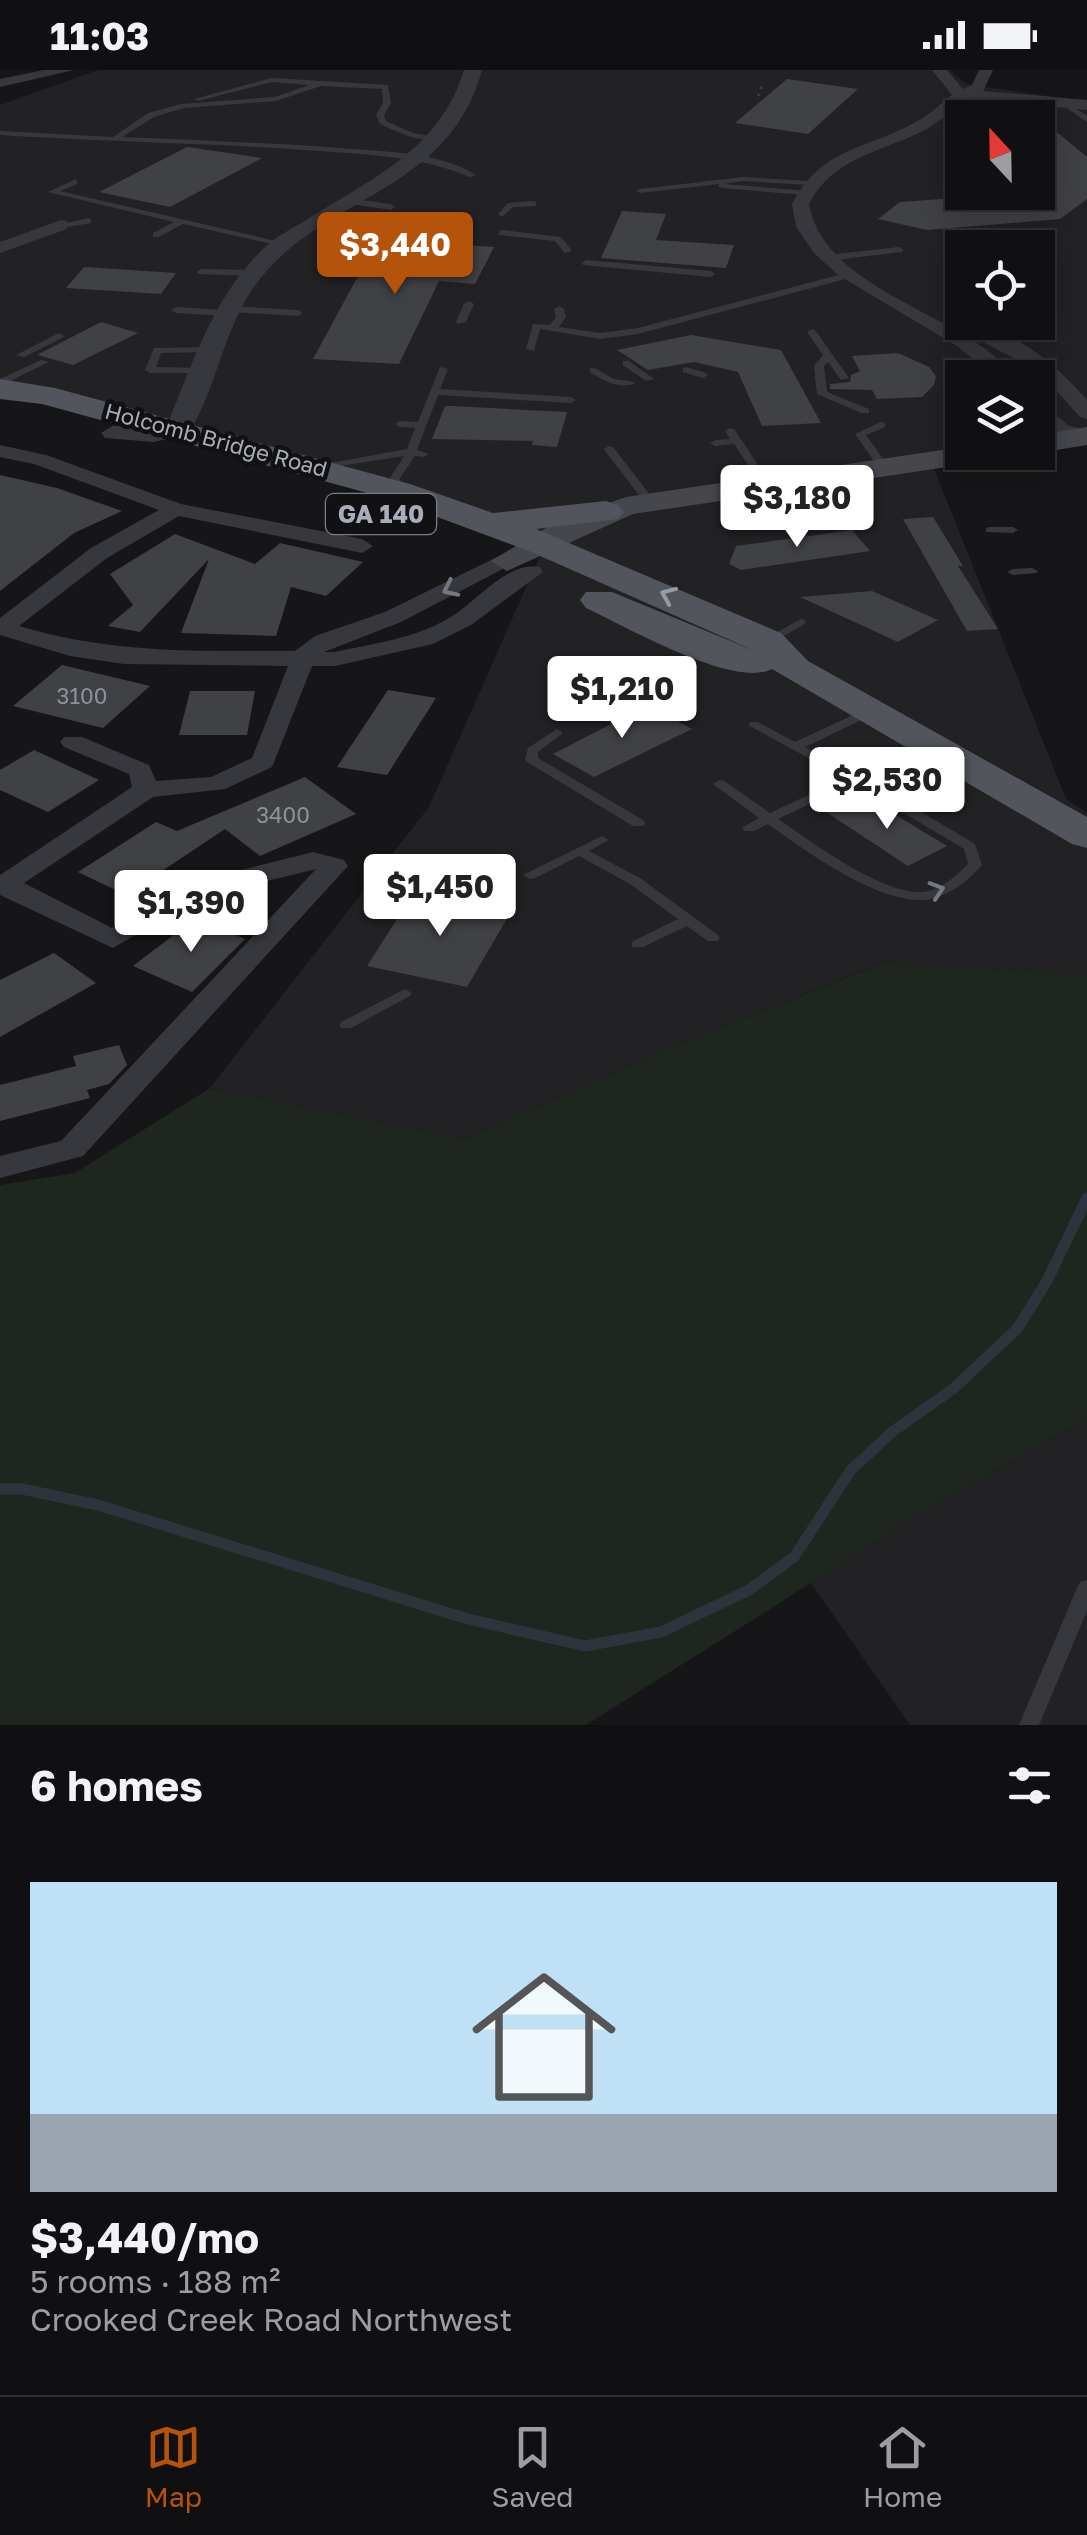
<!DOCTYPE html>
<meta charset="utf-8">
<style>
:root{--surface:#101012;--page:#1e1e20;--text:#f1f3f6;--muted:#9c9d9f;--line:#303032;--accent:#b45309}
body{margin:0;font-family:"Golos Text",sans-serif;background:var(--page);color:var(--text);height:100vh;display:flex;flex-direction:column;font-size:38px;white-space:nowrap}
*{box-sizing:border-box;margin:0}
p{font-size:32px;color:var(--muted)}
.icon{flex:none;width:55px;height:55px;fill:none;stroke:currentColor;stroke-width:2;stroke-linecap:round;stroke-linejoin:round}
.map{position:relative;height:1655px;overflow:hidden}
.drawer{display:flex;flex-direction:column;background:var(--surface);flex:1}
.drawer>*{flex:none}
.needle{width:65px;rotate:338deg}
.tools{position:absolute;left:945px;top:30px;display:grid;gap:20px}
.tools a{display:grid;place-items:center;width:110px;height:110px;border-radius:0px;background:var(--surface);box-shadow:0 5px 25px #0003,0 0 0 2px var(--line);font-size:50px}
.price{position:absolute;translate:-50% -85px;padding:0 22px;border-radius:10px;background:#fff;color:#222;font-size:32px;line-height:65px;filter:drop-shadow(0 2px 5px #0008)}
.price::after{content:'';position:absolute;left:50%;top:60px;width:30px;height:22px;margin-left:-15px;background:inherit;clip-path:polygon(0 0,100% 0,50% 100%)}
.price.on{background:var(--accent);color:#fff}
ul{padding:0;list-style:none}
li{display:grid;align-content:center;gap:20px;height:530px;padding:0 30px}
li+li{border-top:2px solid var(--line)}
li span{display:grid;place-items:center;height:310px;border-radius:0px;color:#555}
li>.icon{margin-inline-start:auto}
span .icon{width:180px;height:180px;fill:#fffc;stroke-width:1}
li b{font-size:42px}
h2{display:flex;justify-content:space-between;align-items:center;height:120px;padding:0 30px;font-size:42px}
.status{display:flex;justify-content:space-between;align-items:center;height:70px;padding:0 50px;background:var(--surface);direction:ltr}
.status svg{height:28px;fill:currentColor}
.tabs{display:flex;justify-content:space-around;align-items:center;height:140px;border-top:2px solid var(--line);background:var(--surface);font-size:28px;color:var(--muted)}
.tabs a{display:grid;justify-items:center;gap:5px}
.tabs .on{color:var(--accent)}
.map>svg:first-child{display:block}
</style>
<div class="status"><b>11:03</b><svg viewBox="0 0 49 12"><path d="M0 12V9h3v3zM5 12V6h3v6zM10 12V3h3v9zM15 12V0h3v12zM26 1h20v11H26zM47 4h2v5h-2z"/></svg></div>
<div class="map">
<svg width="1087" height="1655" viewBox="0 0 1087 1655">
<rect width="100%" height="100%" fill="#161618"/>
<g fill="#222225" fill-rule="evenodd">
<path d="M98,0h851l18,14 120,18v328l-49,8v-60h-76v72l-33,6 137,343 21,14v161l-204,-12 -216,87 -202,90 -255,-51 219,-281 117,-265 -164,-54 -382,-101v-282zM962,48h76v74h-76zM962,178h76v74h-76z"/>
<polygon points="1087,1349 1087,1655 910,1655 811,1513 933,1436"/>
</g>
<polygon fill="#1e261f" points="884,892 1087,904 1087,1349 933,1436 586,1655 0,1655 0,1115 75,1103 210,1018 465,1069 667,979"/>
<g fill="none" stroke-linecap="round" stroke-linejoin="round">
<polyline stroke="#2c353c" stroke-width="11" points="0,1419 22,1419 98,1435 468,1549 585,1576 661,1562 749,1520 794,1487 851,1400 892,1362 954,1318 1017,1259 1047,1211 1087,1128"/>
</g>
<g fill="#404145">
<polygon points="787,9 858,19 808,64 735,53"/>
<polygon points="1038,60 1058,63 1087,87 1087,129 1060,149 927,160 878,149 900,132 1038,122"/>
<polygon points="187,77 262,88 170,137 99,122"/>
<polygon points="622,141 666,144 656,170 734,175 726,198 601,188"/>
<polygon points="373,169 494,177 475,214 439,211 399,294 313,289 358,206 350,206"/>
<polygon points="84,197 176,203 161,224 66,218"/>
<polygon points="101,252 138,263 73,295 37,285"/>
<polygon points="691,265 781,280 821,353 762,356 738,302 694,292 648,300 617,280"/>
<polygon points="898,283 929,297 936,306 934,315 922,327 877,329 872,320 830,319 830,314 850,312 851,305 860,301 852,286"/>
<polygon points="445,336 452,336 567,342 557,377 532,375 533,371 432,369"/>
<polygon points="0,405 57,418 122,441 74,463 0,521"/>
<polygon points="933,447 963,496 958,496 998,559 967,561 903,449"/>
<polygon points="852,460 870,481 741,500 729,494 736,476"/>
<polygon points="175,464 255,494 280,473 363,492 326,526 291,517 276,566 181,563 209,489 140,562 108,556 133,535 110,504"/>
<polygon points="872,521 938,550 898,572 800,527"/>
<polygon points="62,595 150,616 103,658 13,636"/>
<polygon points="388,620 436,628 387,705 337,697"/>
<polygon points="190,621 255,621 247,665 179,665"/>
<polygon points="648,635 692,659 594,707 553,684"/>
<polygon points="34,680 99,710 48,742 0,720 0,700"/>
<polygon points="305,707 356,744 260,786 225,759 126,825 78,802 156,752 177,761"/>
<polygon points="855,728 888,748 894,744 947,776 908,796 826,742"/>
<polygon points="415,821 512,840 467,917 367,896"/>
<polygon points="196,848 245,869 192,922 133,896"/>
<polygon points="54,883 96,913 0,967 0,910"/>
<polygon points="119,975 127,995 109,1014 87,1020 90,1028 0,1051 0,1015 76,996 73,986"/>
</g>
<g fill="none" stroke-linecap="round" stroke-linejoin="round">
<polyline stroke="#3d3f44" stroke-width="2.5" stroke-dasharray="2.5 5" stroke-linecap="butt" points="758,26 762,16"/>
<g fill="#37383d" fill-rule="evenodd">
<path d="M272,8l116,7 3,18 -7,12 2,6 27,12 27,5c-21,5 -40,-5 -60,-14l-4,-9 7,-12 -1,-14 -61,-3 -45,15 -92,7 -30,9 -32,20c73,3 146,6 218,11 44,4 98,3 136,27l-7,2c-47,-21 -99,-22 -149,-26 -107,-8 -213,-9 -320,-16v-4l113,6 35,-24 33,-9 94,-7 34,-12 -37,-3 -74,19 -4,-2z"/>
<polygon points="1068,33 1087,46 1087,52 1065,37 1064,35"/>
<polygon points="743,107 810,111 814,113 810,115 743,111 724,114 807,121 807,125 804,125 722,118 718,116 719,114 640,123 636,121 640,119"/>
<polygon points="74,110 77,110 77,114 60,121 289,174 285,177 183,154 159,167 153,167 153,163 174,152 48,122"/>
<polygon points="354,129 391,134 395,137 391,140 351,134 350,132"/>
<polygon points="533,131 536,132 536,136 513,137 502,147 498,144 508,133"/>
<polygon points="88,148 91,149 91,153 61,158 57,155"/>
<polygon points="321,151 429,155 433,158 429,161 318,156 317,154"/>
<polygon points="502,160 561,167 572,181 565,183 555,171 499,165 499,161"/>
<polygon points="899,177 903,180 902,182 827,191 823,188 827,185"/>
<polygon points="586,190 711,201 715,204 711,207 583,195 582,193"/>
<polygon points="201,199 253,200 257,203 253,206 198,204 197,202"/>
<polygon points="850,202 853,203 853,207 638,264 600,269 540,259 534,281 526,279 533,254 550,255 556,247 554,239 559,236 564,239 566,247 559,257 600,263 638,258"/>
<polygon points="469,231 474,234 466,252 458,254 456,252 464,234"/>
<polygon points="228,236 298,240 303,243 298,246 231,242 230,245 227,246 176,243 171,240 176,237 224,240"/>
<polygon points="812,259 815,260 849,308 841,310 828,292 824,296 827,322 869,339 869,343 861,343 817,324 814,296 823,285 807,262"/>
<polygon points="59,263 64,266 62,268 24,287 16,285"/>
<polygon points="210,277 215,280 213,282 161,283 156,297 202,298 205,299 205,303 150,303 145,300 154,278"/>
<polygon points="41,290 49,292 0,316 0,309"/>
<polygon points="623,291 629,291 654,309 646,311 623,295"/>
<polygon points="440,297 448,299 440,319 571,327 576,330 571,333 438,325 417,380 429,384 424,387 415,386 400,408 403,421 402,423 394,423 390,408 404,386 321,399 320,397 325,394 407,379 415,358 400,357 395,354 400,351 418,352"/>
<polygon points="686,297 706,303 708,305 703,308 683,302 683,298"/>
<path d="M590,298c10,0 15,8 25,11 8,2 14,1 21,4 -16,7 -32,-2 -46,-11z"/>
<polygon points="881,352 885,353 885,357 866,365 890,399 885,402 881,401 855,364"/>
<polygon points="730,358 734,359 771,414 770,416 762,416 734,374 715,376 710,373 715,370 730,369 725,361"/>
<polygon points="609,376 613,377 654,430 654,434 646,434 605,381 604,379"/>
<polygon points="801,410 805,411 834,442 834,446 826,446 797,415 796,413"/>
<polygon points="990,457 1013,457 1018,460 1013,463 986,462 986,458"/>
<polygon points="1032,498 1038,501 1036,503 1013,505 1007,502 1013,499"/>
<polygon points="801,549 805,550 805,554 771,573 763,573 761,571"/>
<path d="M870,637l6,4 -2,3 -69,33 55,28 115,69 7,21c-15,17 -36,34 -60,35 -48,1 -116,-49 -154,-76l-14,7h-10l-2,-3 17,-10 -46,-34 6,-4 5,1 46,32 75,-35 -97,-53 2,-3h8l37,20zM854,713l110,66 4,15c-12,12 -28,27 -46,28 -41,2 -110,-50 -144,-73z"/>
<polygon points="557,659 563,663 538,682 538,688 643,750 645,753 643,756 633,756 527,692 525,689 528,678"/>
<polygon points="602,766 609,770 589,781 640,808 718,865 720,868 718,871 708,871 687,856 643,877 633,877 631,874 633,871 678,849 630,814 579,786 535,808 530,809 523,805"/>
<polygon points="405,919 412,923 410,926 351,958 341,958 339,955 341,952"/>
<polygon points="1087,1510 1087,1541 1039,1655 1019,1655 1077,1518 1080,1512"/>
</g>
<g fill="#37383d" fill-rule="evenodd">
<polygon points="44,0 74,0 0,17 0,9"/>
<path d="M932,0h15l16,19 9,-4 7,-15h14l-10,21 104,9v10l-120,-11c-15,11 -29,25 -46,33 -44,21 -88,26 -112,72 15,88 156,109 209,174h-21l-40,-32 -119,-71 -24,-22 -18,-26 -4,-23c31,-57 70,-53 122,-81 14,-7 25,-18 38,-28z"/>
<polygon points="61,150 67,151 67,159 0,183 0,172"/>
<path d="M949,246h13v6c44,0 98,46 125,78v19l-7,-2 -27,-30 -32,-25 -72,-38z"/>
<polygon points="1038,331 1069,356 1087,360 1087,372 1055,365 1038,348"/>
<path d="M0,375l46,10 135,49 181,35 11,7 -11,7 -183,-37 -72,42 -88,68c94,28 179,25 276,25l20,-15 70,-24 114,-56h16l3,5 -117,61 -77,30h11c40,-9 84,-14 119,-37 23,-15 56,-55 86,-48l3,5 -72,53 -38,19 -98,22h-23l-40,101 -47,22 -72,8 -129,86 88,45 70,-43 131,-33 31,8 4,6 -265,290 -83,22v-22l61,-15 255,-272 -114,28 -89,51 -113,-53v-20l132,-88 -3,-13 -65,-27 -4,-5 4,-5h18l67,28 7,16 55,-4 41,-19 36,-92 -164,-2 -54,-8 -70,-21v-17l91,-70 68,-38 -125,-46 -34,-7z"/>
</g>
<path fill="#37383d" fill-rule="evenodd" d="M464,0h18c-34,126 -164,125 -228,217 -32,45 -37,102 -66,147l-34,8 -49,-4 -4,-5 13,-8 54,-2c25,-61 46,-127 95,-174 12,-12 30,-21 45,-30 65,-41 132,-70 156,-149z"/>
<g fill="#45474d" fill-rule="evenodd">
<polygon points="1087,357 1087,375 1038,383 1036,382 1038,365"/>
<polygon points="962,377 962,382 1002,382 987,391 633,444 507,501 491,491 556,452 626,427"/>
</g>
<path fill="#53555c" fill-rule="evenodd" d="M0,309l55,9 355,96 83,29 113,-12 12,4 6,7 -6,7 -82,10 245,104 27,28 279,156v31l-15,-4 -300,-175c-38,20 -147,-43 -186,-61l-6,-8 6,-8h26l143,59 -226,-100 -143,-53 -344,-94 -42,-5z"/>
</g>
<defs><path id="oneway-chevron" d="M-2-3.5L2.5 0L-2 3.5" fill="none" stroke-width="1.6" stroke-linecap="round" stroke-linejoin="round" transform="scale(2.5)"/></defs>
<g stroke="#757881">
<use href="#oneway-chevron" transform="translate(450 519) rotate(154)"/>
<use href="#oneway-chevron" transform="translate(937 820) rotate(-18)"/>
</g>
<use stroke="#979ba6" href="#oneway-chevron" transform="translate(668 525) rotate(-157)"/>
<g text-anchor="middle" stroke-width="9" stroke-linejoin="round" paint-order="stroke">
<g font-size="22" fill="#a8adb8" stroke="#111113">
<text transform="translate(216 370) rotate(15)" y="8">Holcomb Bridge Road</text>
</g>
<g font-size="22" fill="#8e929b">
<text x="82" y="634">3100</text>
<text x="283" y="753">3400</text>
</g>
<rect fill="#111113" stroke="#7b7e86" stroke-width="2.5" x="326" y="424" width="110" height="40" rx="8"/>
<g font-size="25" font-weight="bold" fill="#a8adb8">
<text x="381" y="453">GA 140</text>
</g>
</g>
</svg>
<div class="tools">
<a><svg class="needle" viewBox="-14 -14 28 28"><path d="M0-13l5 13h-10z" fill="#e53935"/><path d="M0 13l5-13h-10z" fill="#9c9d9f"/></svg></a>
<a><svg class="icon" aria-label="locate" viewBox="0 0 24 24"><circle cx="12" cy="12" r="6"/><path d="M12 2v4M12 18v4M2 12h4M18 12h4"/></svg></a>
<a><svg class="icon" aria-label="layers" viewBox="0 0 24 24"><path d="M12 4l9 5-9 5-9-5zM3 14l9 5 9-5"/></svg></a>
</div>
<b class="price on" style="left:395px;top:227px">$3,440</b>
<b class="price" style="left:797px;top:480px">$3,180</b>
<b class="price" style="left:622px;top:671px">$1,210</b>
<b class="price" style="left:887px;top:762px">$2,530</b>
<b class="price" style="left:440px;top:869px">$1,450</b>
<b class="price" style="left:191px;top:885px">$1,390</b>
</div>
<section class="drawer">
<h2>6 homes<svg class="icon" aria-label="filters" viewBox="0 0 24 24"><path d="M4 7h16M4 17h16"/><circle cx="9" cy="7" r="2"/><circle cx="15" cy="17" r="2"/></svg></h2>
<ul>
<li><span style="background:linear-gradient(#bfe0f5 75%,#9aa5b1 0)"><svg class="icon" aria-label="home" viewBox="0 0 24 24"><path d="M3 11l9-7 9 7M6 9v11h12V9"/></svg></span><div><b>$3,440/mo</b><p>5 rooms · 188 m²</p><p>Crooked Creek Road Northwest</p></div></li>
</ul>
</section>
<nav class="tabs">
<a class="on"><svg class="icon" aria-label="map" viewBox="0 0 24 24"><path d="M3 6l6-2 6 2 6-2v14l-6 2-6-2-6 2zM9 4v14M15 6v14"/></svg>Map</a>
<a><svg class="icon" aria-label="saved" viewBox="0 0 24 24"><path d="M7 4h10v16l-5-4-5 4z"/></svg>Saved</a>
<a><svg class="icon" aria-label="home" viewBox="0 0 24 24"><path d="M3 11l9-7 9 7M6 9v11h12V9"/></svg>Home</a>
</nav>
